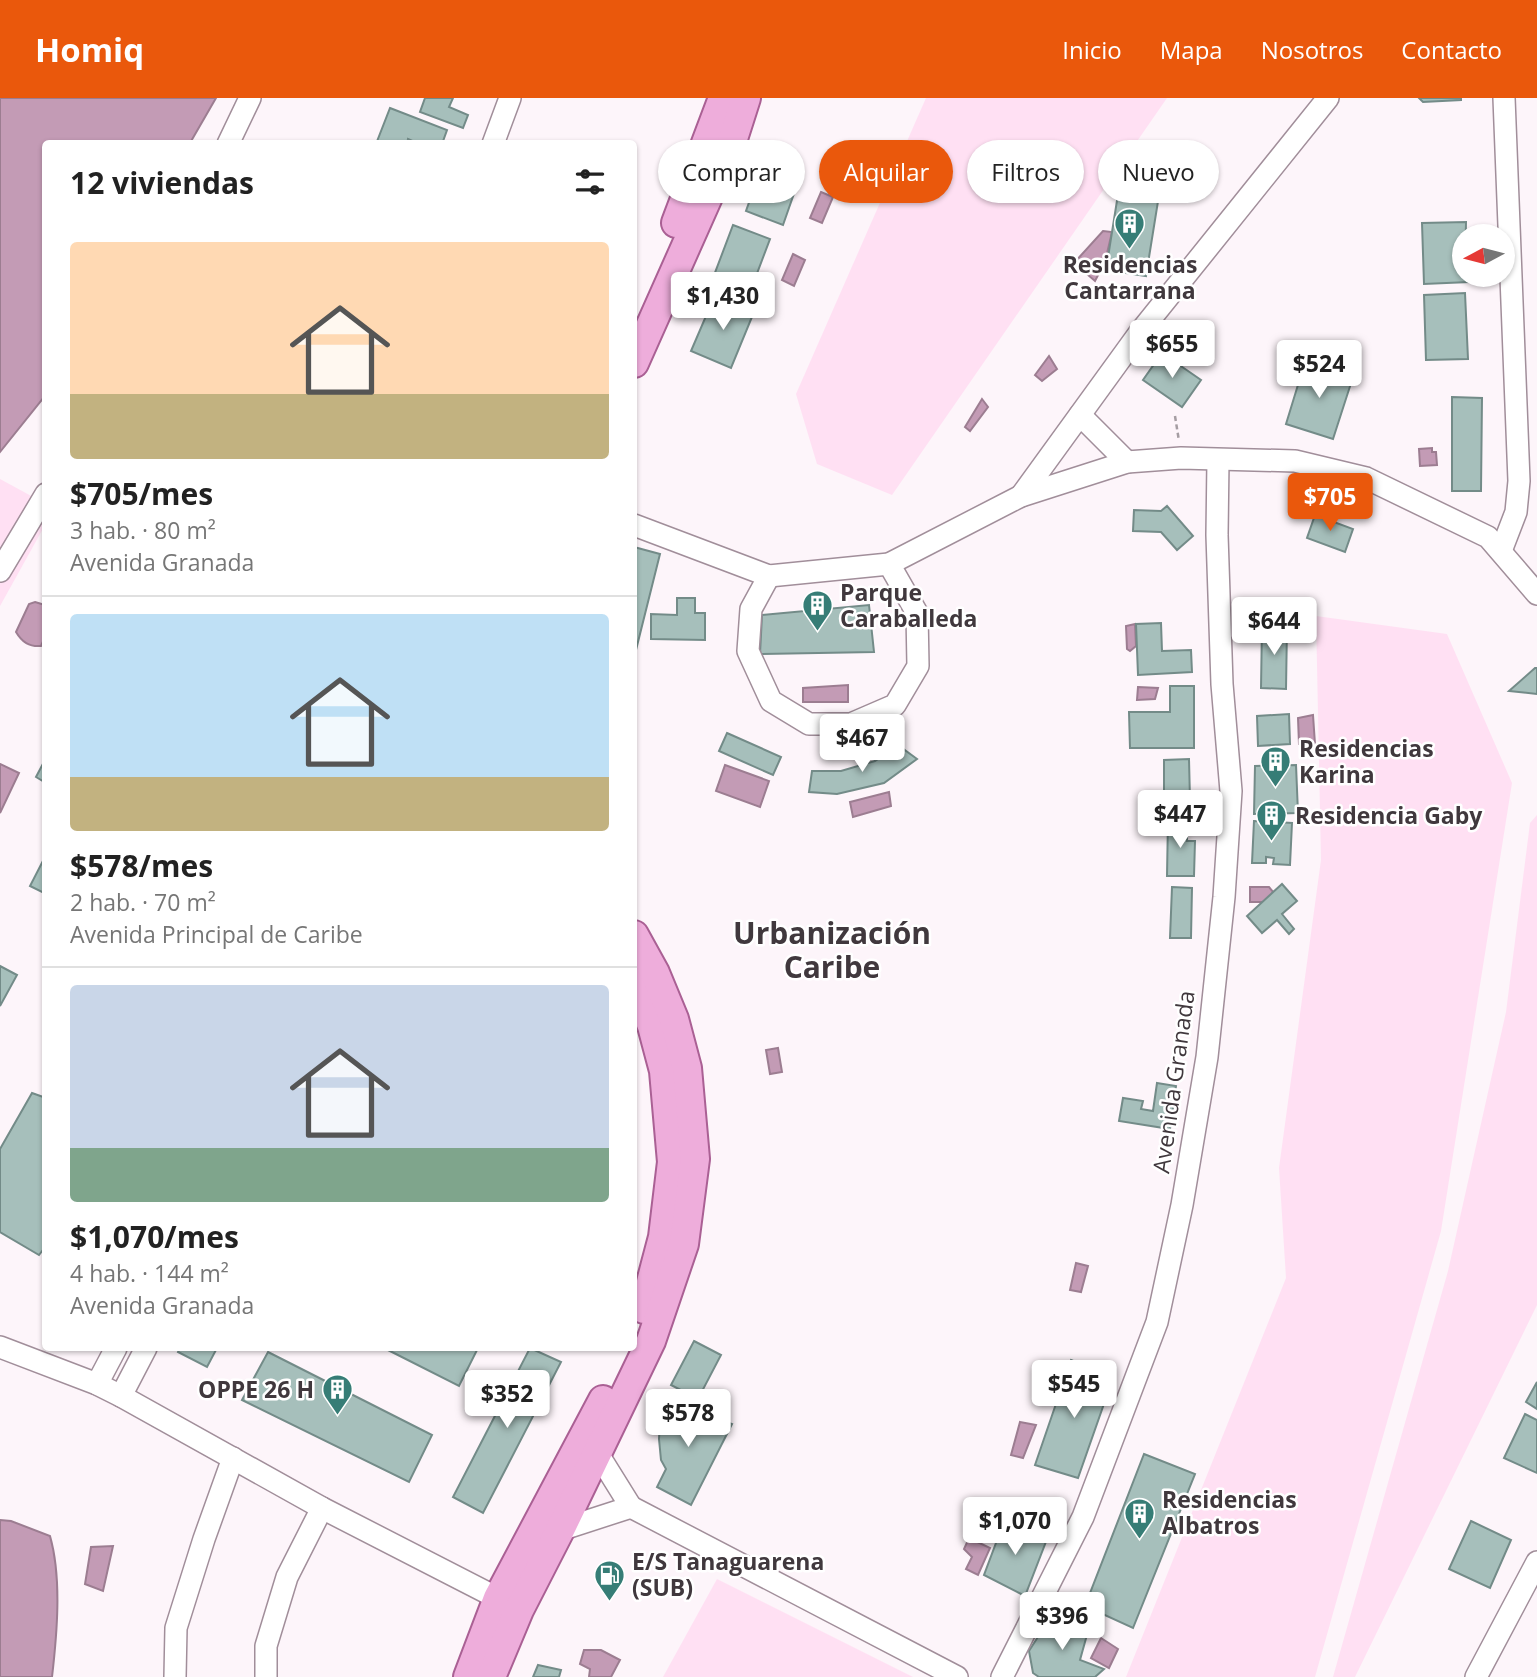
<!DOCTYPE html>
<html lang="es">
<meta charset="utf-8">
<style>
:root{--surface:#fff;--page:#f2f2f2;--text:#222;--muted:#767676;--line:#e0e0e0;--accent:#ea580c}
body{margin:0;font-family:"Open Sans",sans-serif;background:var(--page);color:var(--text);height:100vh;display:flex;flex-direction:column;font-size:26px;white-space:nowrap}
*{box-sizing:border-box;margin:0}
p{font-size:23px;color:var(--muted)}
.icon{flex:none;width:38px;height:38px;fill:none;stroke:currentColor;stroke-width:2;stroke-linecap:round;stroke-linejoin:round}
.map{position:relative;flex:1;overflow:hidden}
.sheet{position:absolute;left:42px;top:42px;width:595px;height:1211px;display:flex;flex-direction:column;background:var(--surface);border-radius:7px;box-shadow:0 2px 5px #0004}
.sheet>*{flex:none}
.guide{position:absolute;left:658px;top:42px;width:665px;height:63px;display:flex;gap:14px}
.needle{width:46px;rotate:263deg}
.controls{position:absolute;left:1452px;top:126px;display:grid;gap:14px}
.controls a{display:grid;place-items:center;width:63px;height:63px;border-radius:50%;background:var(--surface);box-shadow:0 2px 5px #0004;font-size:35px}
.price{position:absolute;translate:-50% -60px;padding:0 16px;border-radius:7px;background:#fff;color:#222;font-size:23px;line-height:46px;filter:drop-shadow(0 2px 4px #0008)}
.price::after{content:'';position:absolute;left:50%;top:42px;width:21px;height:16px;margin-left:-10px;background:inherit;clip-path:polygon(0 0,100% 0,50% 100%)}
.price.on{background:var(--accent);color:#fff}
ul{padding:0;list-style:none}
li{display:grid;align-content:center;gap:14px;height:371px;padding:0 28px}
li+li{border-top:2px solid var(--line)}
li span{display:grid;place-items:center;height:217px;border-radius:7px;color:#555}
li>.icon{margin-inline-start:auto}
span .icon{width:126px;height:126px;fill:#fffc;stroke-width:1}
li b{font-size:30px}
h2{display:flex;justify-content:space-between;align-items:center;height:84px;padding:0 28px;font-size:30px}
.chip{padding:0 24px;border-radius:32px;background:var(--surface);box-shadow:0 2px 5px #0004;font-size:24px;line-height:63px}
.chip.on{background:var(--accent);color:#fff}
header{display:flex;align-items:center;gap:42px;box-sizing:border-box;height:98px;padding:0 35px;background:var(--accent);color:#fff}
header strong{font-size:33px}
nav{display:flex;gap:38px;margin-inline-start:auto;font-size:24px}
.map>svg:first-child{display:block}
</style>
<header>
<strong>Homiq</strong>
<nav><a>Inicio</a><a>Mapa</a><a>Nosotros</a><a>Contacto</a></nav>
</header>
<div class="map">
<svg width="1537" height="1579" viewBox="0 0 1537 1579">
<rect width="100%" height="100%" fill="#fdf5fa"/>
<g fill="#ffe0f3">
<polygon points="926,0 1167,0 892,397 817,366 796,296"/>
<polygon points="0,381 46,406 45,427 0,508"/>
<polygon points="1316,518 1447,536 1512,685 1441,1133 1315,1579 1126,1579 1286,1180 1279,1070 1321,762"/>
<polygon points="1537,717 1537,1207 1355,1579 1333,1579 1448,1173 1506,914 1530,725"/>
<polygon points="717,1481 913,1579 663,1579"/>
</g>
<g fill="#c39bb5" stroke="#9c7d91" stroke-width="2">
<polygon points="0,0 216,0 190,45 46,46 45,298 0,354"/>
<polygon points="821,94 833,99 822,125 810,120"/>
<polygon points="1103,133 1112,134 1105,164 1095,183 1074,165"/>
<polygon points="793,156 805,162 794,188 782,182"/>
<polygon points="1049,258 1057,271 1042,283 1035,277"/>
<polygon points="982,301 988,309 970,333 965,329"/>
<polygon points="1432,350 1432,354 1436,354 1437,367 1420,368 1419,351"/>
<polygon points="1295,502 1294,516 1249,516 1250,503"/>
<path d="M35,504l10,3v32l-4,9c-12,1 -19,-4 -25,-14l13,-28z"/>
<polygon points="1135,526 1136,548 1130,553 1127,551 1126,528"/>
<polygon points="848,587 848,604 803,604 803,590"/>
<polygon points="1138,589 1158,590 1155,601 1137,602"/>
<polygon points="1313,617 1315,646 1299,646 1298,620"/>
<polygon points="0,666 19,675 0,715"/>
<polygon points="725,667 769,683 760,709 716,693"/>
<polygon points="889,694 891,708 853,719 850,704"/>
<polygon points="1250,789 1269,789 1274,795 1265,804 1250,804"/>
<polygon points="778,950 782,974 770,976 766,952"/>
<polygon points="1076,1165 1088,1168 1081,1194 1070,1192"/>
<polygon points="1020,1324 1036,1327 1023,1360 1011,1357"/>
<path d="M0,1422l11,1 39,15c12,42 7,98 2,141h-52z"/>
<polygon points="969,1440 990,1450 978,1477 966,1471 972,1459 964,1451"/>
<polygon points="113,1448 103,1493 85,1486 91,1449"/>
<polygon points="1101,1540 1118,1551 1109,1570 1091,1560"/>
<polygon points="584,1552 601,1552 620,1562 611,1579 589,1579 590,1571 580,1566"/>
</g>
<g fill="#a6bfbb" stroke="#738b88" stroke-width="2">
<polygon points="425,0 453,0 449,9 468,17 463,30 420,14"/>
<polygon points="1419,0 1461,0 1461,2 1423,4"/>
<polygon points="390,10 447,32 442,46 419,46 408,41 407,46 376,46"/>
<polygon points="761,71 798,84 783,127 746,113"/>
<polygon points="1119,90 1159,97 1146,178 1106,172"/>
<polygon points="1466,124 1465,177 1468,177 1469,184 1424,186 1422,125"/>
<polygon points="733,127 770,141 750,194 713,180"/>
<polygon points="1465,195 1468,261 1426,262 1424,197"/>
<polygon points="715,197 754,214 731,270 691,253"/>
<polygon points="1162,255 1201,282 1182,309 1143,282"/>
<polygon points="1305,264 1353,279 1333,341 1286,326"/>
<polygon points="1452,299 1482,300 1481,393 1452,393"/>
<polygon points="1167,408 1193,438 1177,452 1161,434 1133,433 1134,412 1161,413"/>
<polygon points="1315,417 1353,431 1345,454 1307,440"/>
<polygon points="634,449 660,456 634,560"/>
<polygon points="677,500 695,500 695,515 705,515 705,542 651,541 651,516 677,517"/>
<polygon points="869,507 874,554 760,556 762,517"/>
<polygon points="1161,525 1162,553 1191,552 1192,574 1138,577 1136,526"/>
<polygon points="1262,527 1287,528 1286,591 1261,590"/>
<polygon points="1535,570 1537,570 1537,596 1509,593"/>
<polygon points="1170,588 1194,588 1194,650 1130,650 1129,614 1170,614"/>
<polygon points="1289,616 1290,646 1258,648 1257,618"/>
<polygon points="727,635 781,659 773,677 719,653"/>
<polygon points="898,647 917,661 884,685 837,696 809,694 812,673 841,673 875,663"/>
<polygon points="46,660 46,685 36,679"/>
<polygon points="1189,661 1190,702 1164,702 1164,662"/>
<polygon points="1296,667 1298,715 1254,716 1255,668"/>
<polygon points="1168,721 1187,722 1187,743 1195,743 1194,778 1167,778"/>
<polygon points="1254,723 1269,724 1269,729 1276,730 1276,724 1292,725 1290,767 1273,766 1274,760 1266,759 1266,765 1252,765"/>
<polygon points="46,757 46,796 30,788"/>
<polygon points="1282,786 1297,803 1282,816 1294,831 1289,836 1277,822 1262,835 1247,818"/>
<polygon points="1172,789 1192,790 1191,840 1170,840"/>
<polygon points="0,868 17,877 0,908"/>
<polygon points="1157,985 1176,988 1170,1031 1119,1023 1123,1000 1143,1003 1141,1011 1153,1013"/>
<polygon points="32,995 46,1000 46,1148 39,1157 0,1134 0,1051"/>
<polygon points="694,1243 721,1257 698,1301 671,1287"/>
<polygon points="180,1250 217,1250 207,1269 178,1254"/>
<polygon points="384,1250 478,1250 459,1288"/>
<polygon points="530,1250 561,1264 483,1415 453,1399"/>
<polygon points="268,1254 432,1337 409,1384 242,1302"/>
<polygon points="1071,1262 1113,1280 1078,1380 1035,1367"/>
<polygon points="1537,1284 1537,1311 1526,1304"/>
<polygon points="668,1302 732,1326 691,1407 657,1389 666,1371 661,1362 659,1341 660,1323"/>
<polygon points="1525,1316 1537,1322 1537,1375 1504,1360"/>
<polygon points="1144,1356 1195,1376 1133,1530 1085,1508"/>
<polygon points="1005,1421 1047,1441 1025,1498 984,1477"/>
<polygon points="1471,1423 1511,1442 1490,1490 1449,1471"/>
<polygon points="1065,1524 1090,1526 1080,1562 1104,1571 1095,1579 1039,1579 1033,1575 1029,1553 1043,1531"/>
<polygon points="538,1567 561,1572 559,1579 533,1579"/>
</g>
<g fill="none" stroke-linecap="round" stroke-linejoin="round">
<defs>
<g id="minor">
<polyline points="228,46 250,0"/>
<polyline points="493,46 510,0"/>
<polyline points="1080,317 1127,364"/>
<polyline points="1021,398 1140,234 1328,0"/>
<polyline points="634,427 769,478 889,466 1021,398 1127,364 1181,360 1295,363 1366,380 1488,439 1537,496"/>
<polyline points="1501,453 1516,414 1519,383 1504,0"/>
<polyline points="0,473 46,396"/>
<polyline points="769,478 751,511 748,553 771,603 809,626 851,626 895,607 918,568 917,515 889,466"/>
<polyline points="0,1249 97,1286 121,1298 322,1410 511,1507"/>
<polyline points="97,1286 116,1250"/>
<polyline points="121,1298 146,1250"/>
<polyline points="631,1409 957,1579"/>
<polyline points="560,1432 631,1409 598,1356"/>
<polyline points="175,1579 176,1530 204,1441 233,1360"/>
<polyline points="266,1579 266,1548 287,1479 322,1410"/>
<polyline points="1002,1579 1083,1419 1157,1224 1182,1107 1207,959 1224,799 1231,693 1222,586 1217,437 1218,362"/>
<polyline points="1476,1579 1537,1464"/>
</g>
<g id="major">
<polyline points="676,125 723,0"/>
<polyline points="634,265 731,47 746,0"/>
<polyline points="634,884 652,928 664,973 672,1064 663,1139 644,1211"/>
<polyline points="468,1579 498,1500 603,1302"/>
<polyline points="491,1579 519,1512 560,1432 651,1243 684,1146 695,1061 687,970 674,921 655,875 634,837"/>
</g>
</defs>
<use href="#minor" stroke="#a18e9a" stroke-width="24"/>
<use href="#major" stroke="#aa6094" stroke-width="32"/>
<polyline stroke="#a59da2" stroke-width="2.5" stroke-dasharray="5 3.5" stroke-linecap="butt" points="1175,318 1179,343"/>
<use href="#minor" stroke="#fff" stroke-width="21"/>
<use href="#major" stroke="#eeaddb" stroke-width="28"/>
</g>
<defs>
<symbol id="building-pin" viewBox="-11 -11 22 30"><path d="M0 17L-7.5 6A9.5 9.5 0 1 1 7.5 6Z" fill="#367d76" stroke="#fff"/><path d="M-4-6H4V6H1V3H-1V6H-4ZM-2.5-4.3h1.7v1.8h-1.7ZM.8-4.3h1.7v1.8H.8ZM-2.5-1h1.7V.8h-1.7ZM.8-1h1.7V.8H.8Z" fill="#fff"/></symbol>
<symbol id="fuel-pin" viewBox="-11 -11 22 30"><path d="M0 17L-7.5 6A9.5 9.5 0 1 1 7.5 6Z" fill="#367d76" stroke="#fff"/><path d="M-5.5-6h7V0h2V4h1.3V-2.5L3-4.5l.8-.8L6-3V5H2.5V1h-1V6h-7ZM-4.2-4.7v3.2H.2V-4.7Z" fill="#fff"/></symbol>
</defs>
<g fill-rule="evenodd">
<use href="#building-pin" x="1112" y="108" width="35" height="47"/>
<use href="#building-pin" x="800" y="490" width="35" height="47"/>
<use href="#building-pin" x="1258" y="646" width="35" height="47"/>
<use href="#building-pin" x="1254" y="700" width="35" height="47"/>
<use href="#building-pin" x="320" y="1274" width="35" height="47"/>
<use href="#building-pin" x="1122" y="1398" width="35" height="47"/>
<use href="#fuel-pin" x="592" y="1460" width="35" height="47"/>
</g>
<g text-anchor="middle" stroke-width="5" stroke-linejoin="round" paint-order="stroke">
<g font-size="23" font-weight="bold" fill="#40383d" stroke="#fff" text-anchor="start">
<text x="1130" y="175" text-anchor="middle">Residencias<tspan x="1130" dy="26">Cantarrana</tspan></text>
<text x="840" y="503">Parque<tspan x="840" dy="26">Caraballeda</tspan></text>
<text x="1299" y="659">Residencias<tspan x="1299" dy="26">Karina</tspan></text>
<text x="1295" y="726">Residencia Gaby</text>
<text x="314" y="1300" text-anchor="end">OPPE 26 H</text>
<text x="1162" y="1410">Residencias<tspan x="1162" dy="26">Albatros</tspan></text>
<text x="632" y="1472">E/S Tanaguarena<tspan x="632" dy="26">(SUB)</tspan></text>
</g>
<g font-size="23" fill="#40383d" stroke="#fff">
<text transform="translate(1174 984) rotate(-82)" y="8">Avenida Granada</text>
</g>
<g font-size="30" font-weight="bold" fill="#40383d" stroke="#fff">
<text x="832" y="846">Urbanización<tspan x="832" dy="34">Caribe</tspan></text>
</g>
</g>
</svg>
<div class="controls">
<a><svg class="needle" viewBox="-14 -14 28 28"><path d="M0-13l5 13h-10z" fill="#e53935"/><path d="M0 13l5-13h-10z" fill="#767676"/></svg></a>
</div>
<b class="price" style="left:723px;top:234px">$1,430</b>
<b class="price" style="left:1172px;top:282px">$655</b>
<b class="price" style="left:1319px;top:302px">$524</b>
<b class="price on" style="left:1330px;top:435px">$705</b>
<b class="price" style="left:1274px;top:559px">$644</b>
<b class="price" style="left:862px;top:676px">$467</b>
<b class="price" style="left:1180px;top:752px">$447</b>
<b class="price" style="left:1074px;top:1322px">$545</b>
<b class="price" style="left:507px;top:1332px">$352</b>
<b class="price" style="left:688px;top:1351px">$578</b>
<b class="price" style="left:1015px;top:1459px">$1,070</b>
<b class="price" style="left:1062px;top:1554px">$396</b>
<div class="guide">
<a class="chip">Comprar</a>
<a class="chip on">Alquilar</a>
<a class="chip">Filtros</a>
<a class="chip">Nuevo</a>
</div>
<section class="sheet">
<h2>12 viviendas<svg class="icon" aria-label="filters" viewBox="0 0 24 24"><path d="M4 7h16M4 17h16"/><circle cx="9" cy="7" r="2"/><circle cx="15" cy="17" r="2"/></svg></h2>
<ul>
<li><span style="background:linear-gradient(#ffd9b3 70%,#c2b280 0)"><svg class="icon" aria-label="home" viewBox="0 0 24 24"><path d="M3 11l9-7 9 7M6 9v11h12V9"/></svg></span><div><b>$705/mes</b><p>3 hab. · 80 m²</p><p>Avenida Granada</p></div></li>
<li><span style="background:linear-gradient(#bfe0f5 75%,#c2b280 0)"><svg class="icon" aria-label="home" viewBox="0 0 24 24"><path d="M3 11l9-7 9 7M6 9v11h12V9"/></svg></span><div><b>$578/mes</b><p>2 hab. · 70 m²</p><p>Avenida Principal de Caribe</p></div></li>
<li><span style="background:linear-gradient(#c9d6e8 75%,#7fa58c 0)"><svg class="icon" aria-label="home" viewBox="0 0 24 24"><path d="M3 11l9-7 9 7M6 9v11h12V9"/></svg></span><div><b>$1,070/mes</b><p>4 hab. · 144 m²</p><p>Avenida Granada</p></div></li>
</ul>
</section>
</div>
